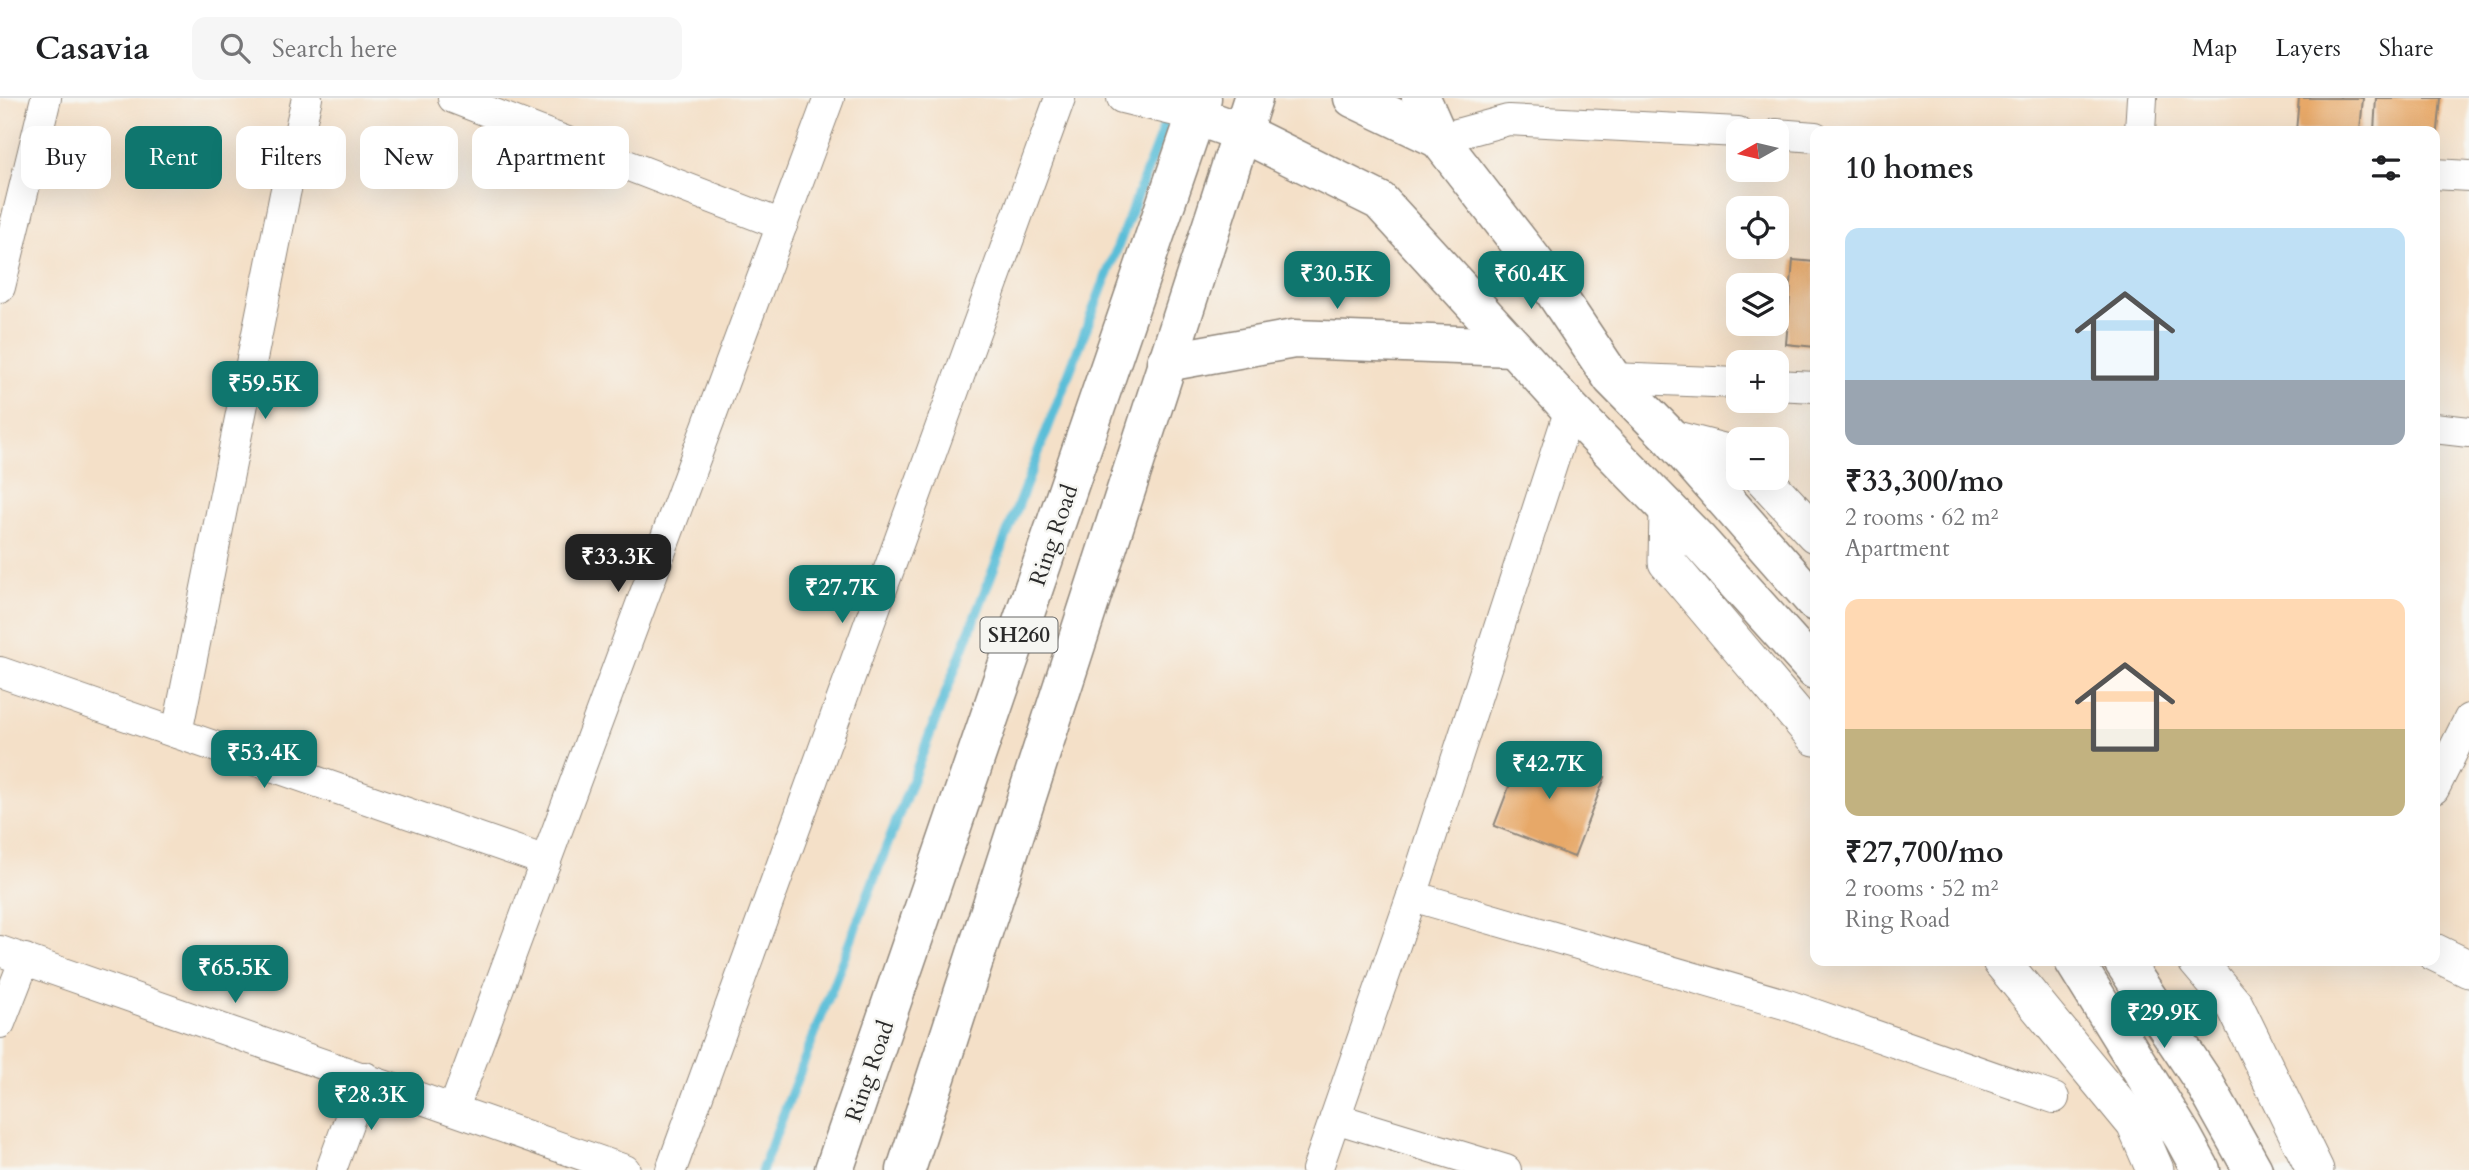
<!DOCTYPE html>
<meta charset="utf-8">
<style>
:root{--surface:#fff;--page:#f6f6f6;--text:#202124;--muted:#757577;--line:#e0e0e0;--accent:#0f766e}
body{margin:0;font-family:Cardo,serif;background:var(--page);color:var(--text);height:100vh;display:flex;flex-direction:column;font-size:26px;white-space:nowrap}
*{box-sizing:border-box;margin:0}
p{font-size:23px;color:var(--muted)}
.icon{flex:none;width:38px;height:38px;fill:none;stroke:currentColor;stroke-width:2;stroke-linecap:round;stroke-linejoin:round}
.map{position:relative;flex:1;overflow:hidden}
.details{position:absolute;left:1810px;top:28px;width:630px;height:840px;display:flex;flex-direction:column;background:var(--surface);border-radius:14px;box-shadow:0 7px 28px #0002}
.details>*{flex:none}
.hud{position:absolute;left:21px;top:28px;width:665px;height:63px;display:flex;gap:14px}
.needle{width:46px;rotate:262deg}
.tools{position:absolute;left:1726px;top:21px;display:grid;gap:14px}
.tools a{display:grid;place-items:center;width:63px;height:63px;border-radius:14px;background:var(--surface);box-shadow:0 7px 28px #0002;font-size:35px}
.price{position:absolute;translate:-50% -60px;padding:0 16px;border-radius:14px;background:var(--accent);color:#fff;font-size:23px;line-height:46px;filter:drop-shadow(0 2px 4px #0008)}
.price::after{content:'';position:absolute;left:50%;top:42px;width:21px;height:16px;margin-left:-10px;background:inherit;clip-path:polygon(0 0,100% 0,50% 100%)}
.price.active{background:#222;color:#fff}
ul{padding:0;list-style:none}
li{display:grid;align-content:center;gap:14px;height:371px;padding:0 35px}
li span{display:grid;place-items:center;height:217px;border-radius:14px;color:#555}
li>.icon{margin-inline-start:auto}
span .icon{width:126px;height:126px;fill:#fffc;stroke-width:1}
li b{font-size:30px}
h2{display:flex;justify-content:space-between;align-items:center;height:84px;padding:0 35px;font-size:30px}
.pill{padding:0 24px;border-radius:14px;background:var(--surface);box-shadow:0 7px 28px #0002;font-size:24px;line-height:63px}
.pill.active{background:var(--accent);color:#fff}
header{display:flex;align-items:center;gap:42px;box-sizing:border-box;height:98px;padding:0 35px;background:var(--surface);border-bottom:2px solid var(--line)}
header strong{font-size:33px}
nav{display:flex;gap:38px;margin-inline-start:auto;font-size:24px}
.search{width:490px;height:63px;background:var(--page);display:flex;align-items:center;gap:18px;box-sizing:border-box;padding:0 24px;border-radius:14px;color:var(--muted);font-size:26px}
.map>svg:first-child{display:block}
</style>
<header>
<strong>Casavia</strong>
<div class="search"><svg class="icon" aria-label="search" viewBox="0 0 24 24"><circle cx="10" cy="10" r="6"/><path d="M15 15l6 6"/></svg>Search here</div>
<nav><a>Map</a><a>Layers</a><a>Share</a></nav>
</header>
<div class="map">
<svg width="2469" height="1072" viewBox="0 0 2469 1072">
<rect width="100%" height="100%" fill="#f6f6f2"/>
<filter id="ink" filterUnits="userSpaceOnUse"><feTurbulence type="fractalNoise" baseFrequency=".0143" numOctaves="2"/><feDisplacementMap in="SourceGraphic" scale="14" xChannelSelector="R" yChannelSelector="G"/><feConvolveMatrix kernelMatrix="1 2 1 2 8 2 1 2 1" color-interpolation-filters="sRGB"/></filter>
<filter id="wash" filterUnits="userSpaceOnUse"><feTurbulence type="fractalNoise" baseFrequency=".00686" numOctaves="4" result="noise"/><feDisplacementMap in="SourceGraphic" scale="28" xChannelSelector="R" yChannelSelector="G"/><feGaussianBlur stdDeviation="1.57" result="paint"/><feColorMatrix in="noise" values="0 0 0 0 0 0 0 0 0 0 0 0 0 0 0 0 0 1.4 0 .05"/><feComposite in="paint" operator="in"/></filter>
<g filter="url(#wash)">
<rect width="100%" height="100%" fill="#f4e0c8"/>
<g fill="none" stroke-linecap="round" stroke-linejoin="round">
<polyline stroke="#5abed8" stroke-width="10" points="762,1072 1168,18"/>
</g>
<g id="blocks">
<g fill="#e7a868">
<polygon points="2299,0 2363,0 2360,33 2296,33"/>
<polygon points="2376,0 2441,0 2436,53 2434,53 2434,33 2374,33"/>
<polygon points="1793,162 1815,164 1815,249 1786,246"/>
<polygon points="1525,647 1605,679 1574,759 1494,728"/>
</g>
</g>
</g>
<g filter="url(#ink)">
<use href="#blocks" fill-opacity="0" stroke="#90867a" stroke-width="2"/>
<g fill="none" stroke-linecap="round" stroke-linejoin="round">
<defs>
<g id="minor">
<polyline points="453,0 782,127"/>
<polyline points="1122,0 1196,18"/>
<polyline points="2140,33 2142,0"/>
<polyline points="1776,36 1815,39"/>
<polyline points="1439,41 1508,22 1738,34"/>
<polyline points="2434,76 2469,78"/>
<polyline points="0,189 46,0"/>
<polyline points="1612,280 1738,285"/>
<polyline points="1776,287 1815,289"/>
<polyline points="2434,330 2469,334"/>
<polyline points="0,574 546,763"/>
<polyline points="177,635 285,96 307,0"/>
<polyline points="2434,691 2469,621"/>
<polyline points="1412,798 1788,907 2054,1000"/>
<polyline points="0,853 625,1072"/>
<polyline points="0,925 25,861"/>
<polyline points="454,1010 829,0"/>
<polyline points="1335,1020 1506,1072"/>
<polyline points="331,1072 365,979"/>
<polyline points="671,1072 1060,0"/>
<polyline points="1317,1072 1412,798 1570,311"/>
</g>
<g id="tertiary">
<polyline points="1672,341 1738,358"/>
<polyline points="1763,380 1815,436"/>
<polyline points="1668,411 1667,464 1815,639"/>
<polyline points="2434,854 2469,871"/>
<polyline points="2001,863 2135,1026 2155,1072"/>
<polyline points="2197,863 2235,908 2315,1072"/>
</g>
<g id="secondary">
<polyline points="1353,0 1439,41"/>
<polyline points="1421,0 1439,41 1535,165 1612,280 1672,341 1815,504"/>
<polyline points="1196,18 1241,34 1380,103 1570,311 1698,442 1815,572"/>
<polyline points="1166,264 1294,241 1513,249"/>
<polyline points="2074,863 2183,1039 2201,1072"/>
<polyline points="2123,863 2205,986 2253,1072"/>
</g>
<g id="trunk">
<polyline points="834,1072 1202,0"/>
<polyline points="906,1072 1253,0"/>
</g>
</defs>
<use href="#minor" stroke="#90867a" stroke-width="32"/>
<use href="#tertiary" stroke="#90867a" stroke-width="39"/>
<use href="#secondary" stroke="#90867a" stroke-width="41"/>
<use href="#trunk" stroke="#90867a" stroke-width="41"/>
<use href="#minor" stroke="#fff" stroke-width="30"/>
<use href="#tertiary" stroke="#fff" stroke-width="37"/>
<use href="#secondary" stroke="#fff" stroke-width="38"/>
<use href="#trunk" stroke="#fff" stroke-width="38"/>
</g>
</g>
<g text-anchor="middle" stroke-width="5" stroke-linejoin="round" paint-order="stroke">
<rect fill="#f6f6f2" stroke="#686867" stroke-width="2" x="980.5" y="519.5" width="77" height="35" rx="5"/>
<g font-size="21" font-weight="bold" fill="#2b2b2b">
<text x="1019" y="544">SH260</text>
</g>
<g font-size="23" fill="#2b2b2b" stroke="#f6f6f2">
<text transform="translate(1053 437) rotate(-71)" y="8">Ring Road</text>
<text transform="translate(869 973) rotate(-71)" y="8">Ring Road</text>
</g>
</g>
</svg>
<div class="tools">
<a><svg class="needle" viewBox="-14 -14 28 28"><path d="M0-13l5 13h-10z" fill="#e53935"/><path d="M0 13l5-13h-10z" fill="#757577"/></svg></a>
<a><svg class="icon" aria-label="locate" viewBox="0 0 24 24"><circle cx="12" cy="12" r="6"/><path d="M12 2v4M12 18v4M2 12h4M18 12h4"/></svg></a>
<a><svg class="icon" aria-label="layers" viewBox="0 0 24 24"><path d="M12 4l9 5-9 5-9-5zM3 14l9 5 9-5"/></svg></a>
<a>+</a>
<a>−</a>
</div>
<b class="price" style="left:1337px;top:213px">₹30.5K</b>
<b class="price" style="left:1531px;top:213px">₹60.4K</b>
<b class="price" style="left:265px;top:323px">₹59.5K</b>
<b class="price active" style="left:618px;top:496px">₹33.3K</b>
<b class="price" style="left:842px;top:527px">₹27.7K</b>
<b class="price" style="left:264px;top:692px">₹53.4K</b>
<b class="price" style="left:1549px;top:703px">₹42.7K</b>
<b class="price" style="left:235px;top:907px">₹65.5K</b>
<b class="price" style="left:2164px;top:952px">₹29.9K</b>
<b class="price" style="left:371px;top:1034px">₹28.3K</b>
<div class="hud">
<a class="pill">Buy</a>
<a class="pill active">Rent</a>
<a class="pill">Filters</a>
<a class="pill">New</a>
<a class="pill">Apartment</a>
</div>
<section class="details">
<h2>10 homes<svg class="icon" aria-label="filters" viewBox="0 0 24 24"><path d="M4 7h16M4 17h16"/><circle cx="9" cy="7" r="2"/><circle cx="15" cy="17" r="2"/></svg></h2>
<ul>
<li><span style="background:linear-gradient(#bfe0f5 70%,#9aa5b1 0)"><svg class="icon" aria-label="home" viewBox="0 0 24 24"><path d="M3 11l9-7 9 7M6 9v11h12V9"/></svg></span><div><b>₹33,300/mo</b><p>2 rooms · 62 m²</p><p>Apartment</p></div></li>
<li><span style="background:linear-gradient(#ffd9b3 60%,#c2b280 0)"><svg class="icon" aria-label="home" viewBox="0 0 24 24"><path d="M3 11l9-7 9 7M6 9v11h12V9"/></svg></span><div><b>₹27,700/mo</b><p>2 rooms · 52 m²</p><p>Ring Road</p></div></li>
</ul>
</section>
</div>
